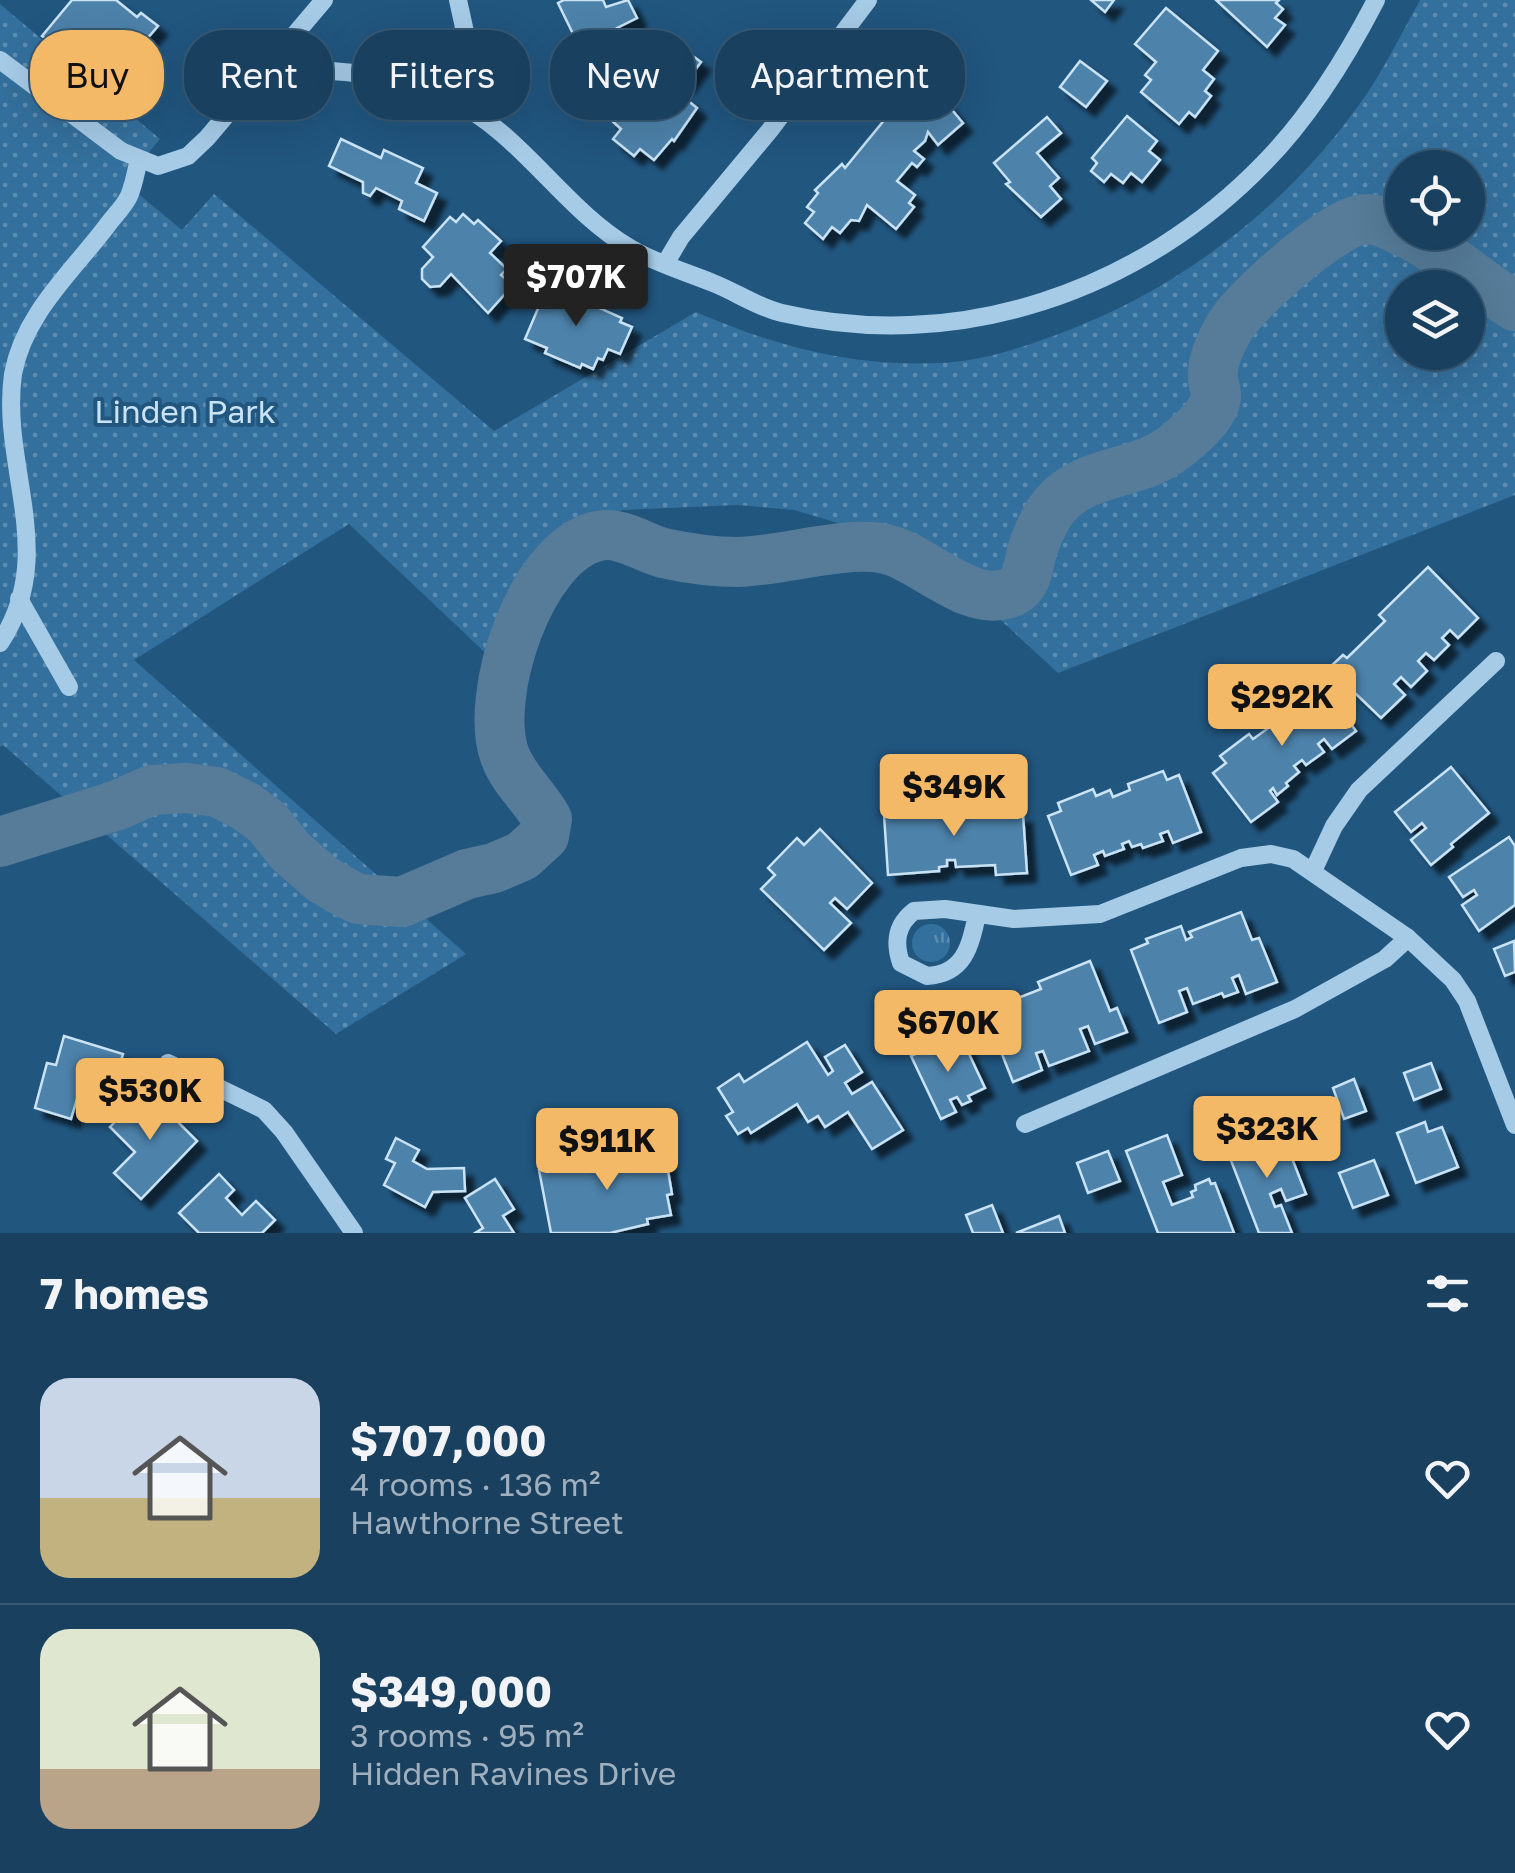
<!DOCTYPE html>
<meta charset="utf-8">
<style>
:root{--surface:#19405f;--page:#224765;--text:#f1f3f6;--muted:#9fafbd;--line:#375974;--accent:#f3b967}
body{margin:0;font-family:"Golos Text",sans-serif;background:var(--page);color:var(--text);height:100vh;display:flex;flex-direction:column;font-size:38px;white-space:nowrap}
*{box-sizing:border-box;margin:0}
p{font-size:32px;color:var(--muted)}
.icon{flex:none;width:55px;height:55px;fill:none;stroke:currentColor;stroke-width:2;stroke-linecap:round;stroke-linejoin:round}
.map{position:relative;height:1233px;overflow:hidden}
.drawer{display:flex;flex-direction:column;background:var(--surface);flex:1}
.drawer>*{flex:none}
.banner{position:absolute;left:30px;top:30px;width:1000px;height:90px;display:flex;gap:20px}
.fabs{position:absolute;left:1385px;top:150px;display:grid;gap:20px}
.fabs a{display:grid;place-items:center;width:100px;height:100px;border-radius:50%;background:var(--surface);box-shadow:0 10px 40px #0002,0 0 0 2px var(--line);font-size:50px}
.price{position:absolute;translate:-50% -85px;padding:0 22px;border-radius:10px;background:var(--accent);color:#111;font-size:32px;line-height:65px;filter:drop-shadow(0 2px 5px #0008)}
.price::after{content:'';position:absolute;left:50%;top:60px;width:30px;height:22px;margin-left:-15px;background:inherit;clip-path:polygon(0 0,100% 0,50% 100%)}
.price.on{background:#222;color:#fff}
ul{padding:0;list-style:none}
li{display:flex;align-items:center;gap:30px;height:250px;padding:0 40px}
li+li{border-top:2px solid var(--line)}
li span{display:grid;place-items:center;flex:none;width:280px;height:200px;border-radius:30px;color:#555}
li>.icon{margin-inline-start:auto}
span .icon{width:120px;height:120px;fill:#fffc;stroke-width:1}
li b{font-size:42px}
h2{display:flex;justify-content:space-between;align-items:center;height:120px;padding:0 40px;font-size:42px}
.tag{padding:0 35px;border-radius:40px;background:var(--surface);box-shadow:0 10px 40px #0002,0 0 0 2px var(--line);font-size:35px;line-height:90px}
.tag.on{background:var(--accent);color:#111}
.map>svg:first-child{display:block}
</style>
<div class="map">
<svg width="1515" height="1233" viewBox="0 0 1515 1233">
<defs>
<pattern id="grass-tufts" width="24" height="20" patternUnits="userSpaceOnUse" patternTransform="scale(2.5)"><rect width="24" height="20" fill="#34709d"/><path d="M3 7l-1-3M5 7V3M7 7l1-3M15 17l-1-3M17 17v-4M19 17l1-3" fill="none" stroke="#5d8db1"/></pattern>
<pattern id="park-dots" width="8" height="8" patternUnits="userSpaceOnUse" patternTransform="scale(2.5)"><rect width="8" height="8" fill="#34709d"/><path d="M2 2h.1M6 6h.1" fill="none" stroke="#5d8db1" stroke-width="1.8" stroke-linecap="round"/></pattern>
<filter id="shadow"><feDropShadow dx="9" dy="9" stdDeviation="2.5" flood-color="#0009"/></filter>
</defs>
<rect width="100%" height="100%" fill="#21567f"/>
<circle fill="url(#grass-tufts)" cx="931" cy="943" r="19"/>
<path fill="url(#park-dots)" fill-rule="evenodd" d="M1420,0h95v495l-457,178 -91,-84 -52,-25 -60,-36 -61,-18 -56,-5 -116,5 -35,24 -35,35 -25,36 -14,33 -1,40 -163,-154 -215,136 332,294 -130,80 -333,-289 -3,2v-743l160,135 -36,43 58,48 32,-36 280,237 202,-119c79,34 155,55 242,51 41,-1 79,-14 118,-28 124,-45 237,-132 312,-243 19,-29 35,-61 52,-92zM1402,168h66v64h-66zM1402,288h66v64h-66z"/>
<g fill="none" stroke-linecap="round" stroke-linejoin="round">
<g stroke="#567c99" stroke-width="50">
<path d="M1405,232c40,20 72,51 110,74"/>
<path d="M0,842l115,-36 37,-16 34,-2 31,4 28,14 22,16 23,29 32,28 22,13 14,7 44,3 65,-28 27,-6 28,-12 22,-20 3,-17c-12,-22 -33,-39 -42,-63 -22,-59 25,-205 93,-220 22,-5 44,11 65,17 23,5 51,9 75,9 44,-1 101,-20 143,-14 39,6 84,58 125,46 25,-7 21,-31 28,-49 5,-14 12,-29 21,-40 34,-39 86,-27 126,-63 12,-10 29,-25 34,-40 3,-8 -1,-14 -2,-22 -2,-17 7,-36 15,-50 13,-27 103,-105 132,-110 15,-3 29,4 42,11"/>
</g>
</g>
<g fill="#4e82aa" stroke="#c9e3f5" stroke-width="2.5" filter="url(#shadow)">
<polygon points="72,0 116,0 137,17 141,13 158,26 122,68 117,64 99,85 81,70 84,66 42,36"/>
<polygon points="564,0 603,0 606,7 628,0 637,18 617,28 623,40 610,46 623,73 592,89 570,45 577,42 558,3"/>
<polygon points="1091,0 1114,0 1105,12"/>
<polygon points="1216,0 1279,0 1276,3 1283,9 1275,18 1285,25 1267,47"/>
<polygon points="1166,8 1218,51 1203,70 1214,79 1205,91 1211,96 1195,117 1189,112 1179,124 1141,92 1151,80 1145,75 1156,62 1135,44"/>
<polygon points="679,46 701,62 684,85 661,69"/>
<polygon points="1080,61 1107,81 1086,107 1060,87"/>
<polygon points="652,71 697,108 674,141 672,139 654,160 640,149 634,156 613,139 621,129 610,119 623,103 635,112 649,96 638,88"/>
<polygon points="924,76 963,123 938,145 928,132 925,141 914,151 924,159 917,167 912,163 897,181 915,195 909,203 914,207 896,229 867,205 859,221 851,220 840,233 832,227 823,239 805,223 814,212 807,207 818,193 815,190 842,164 845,168 886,118 905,105 898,98"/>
<polygon points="1127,116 1157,141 1149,151 1160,160 1142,182 1131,173 1123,183 1111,174 1104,182 1091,171 1097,163 1092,158"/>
<polygon points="1047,117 1061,133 1037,153 1059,178 1050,186 1061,199 1041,217 1006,184 1010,182 994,163"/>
<polygon points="341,139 381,158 384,150 423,168 416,183 437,193 424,221 399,209 402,201 376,188 370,196 363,193 363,182 329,166"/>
<polygon points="463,214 474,224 478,220 501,241 490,253 507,269 501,275 513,285 488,313 451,274 440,286 430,287 422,279 422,269 433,257 423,247 450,217 456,222"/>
<polygon points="548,285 622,318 620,322 632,327 620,354 608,349 603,360 598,358 593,369 582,364 580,368 545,353 547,348 525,339"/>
<polygon points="1428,567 1478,618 1458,638 1450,630 1442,638 1449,645 1434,660 1426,653 1418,661 1427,671 1411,687 1401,677 1394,684 1405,695 1381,718 1329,668 1343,655 1347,658 1385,621 1379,615"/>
<polygon points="1320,683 1356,731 1332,749 1324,739 1318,744 1324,752 1306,765 1302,760 1294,766 1299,772 1286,783 1288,786 1277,795 1273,788 1270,791 1278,802 1251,822 1213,773 1226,763 1220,756 1249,734 1253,739 1267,729 1263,724 1278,713 1273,706 1302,685 1307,693"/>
<polygon points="1451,767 1489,813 1451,844 1453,847 1431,865 1411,840 1426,828 1422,823 1411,832 1395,812"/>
<polygon points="1163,771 1167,780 1179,775 1201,832 1173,843 1168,831 1160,834 1163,841 1143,848 1141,844 1132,847 1129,841 1122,844 1124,849 1105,856 1103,851 1094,855 1098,865 1071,875 1048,816 1061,811 1058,803 1093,789 1096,796 1110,790 1113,797 1130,790 1128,784"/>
<polygon points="934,801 934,809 953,808 954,815 967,814 966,807 1006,804 1007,815 1023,814 1027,873 996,875 995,865 956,867 955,860 947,860 947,866 939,867 939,871 888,875 884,815 899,815 898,803"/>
<polygon points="820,829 872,883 847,909 835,898 830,903 851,923 824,950 761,889 775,875 768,868 797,838 804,845"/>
<polygon points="1509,837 1515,846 1515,905 1479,931 1462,905 1477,895 1474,890 1463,897 1449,877"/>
<polygon points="1241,912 1252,940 1259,938 1277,982 1246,994 1239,975 1232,978 1238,992 1224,997 1222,993 1193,1004 1187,988 1179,991 1187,1012 1159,1023 1131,950 1148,943 1146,939 1181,926 1186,940 1192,937 1189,932"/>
<polygon points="1514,941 1515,972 1505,976 1494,949"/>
<polygon points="1090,961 1110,1011 1117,1008 1127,1032 1095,1044 1088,1026 1080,1029 1089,1051 1049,1066 1043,1051 1036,1053 1042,1070 1013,1082 985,1011 1041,989 1038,982"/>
<polygon points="64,1036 123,1054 114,1083 100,1078 92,1103 77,1099 71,1119 35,1108 47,1063 56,1065"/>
<polygon points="962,1039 985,1088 968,1096 971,1101 962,1105 957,1097 950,1100 956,1112 941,1119 911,1056 942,1041 945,1047"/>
<polygon points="807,1042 828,1075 833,1071 825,1057 845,1045 862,1072 845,1083 852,1094 872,1082 903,1130 872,1149 848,1112 825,1127 818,1116 808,1122 797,1104 751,1133 748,1128 738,1134 726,1116 733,1112 718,1088 739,1074 744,1082"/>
<polygon points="1431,1063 1441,1089 1414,1100 1404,1073"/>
<polygon points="1354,1079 1366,1111 1344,1119 1333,1088"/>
<polygon points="146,1090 197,1141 141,1199 114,1173 135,1152 110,1127"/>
<polygon points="1425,1122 1428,1132 1442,1127 1458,1167 1416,1183 1397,1133"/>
<polygon points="1260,1134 1265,1145 1284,1138 1306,1194 1286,1201 1281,1189 1270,1194 1275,1207 1281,1205 1292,1233 1259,1233 1230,1158 1245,1152 1240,1141"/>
<polygon points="1167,1135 1182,1175 1163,1182 1172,1205 1193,1197 1191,1192 1196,1190 1195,1185 1209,1179 1211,1184 1215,1183 1234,1233 1158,1233 1126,1151"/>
<polygon points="396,1138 419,1150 413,1161 427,1169 464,1168 465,1191 433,1192 425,1207 384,1185 395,1163 386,1159"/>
<polygon points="664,1147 672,1194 667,1195 671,1215 647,1219 648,1224 610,1233 551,1233 539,1170"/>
<polygon points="1108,1151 1120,1181 1088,1193 1077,1163"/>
<polygon points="1374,1160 1388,1195 1353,1208 1339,1173"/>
<polygon points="219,1174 234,1190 226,1198 242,1215 256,1201 275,1220 262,1233 199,1233 179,1213"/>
<polygon points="495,1179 514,1209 503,1216 514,1233 475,1233 483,1228 465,1198"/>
<polygon points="992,1205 1003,1233 973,1233 966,1215"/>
<polygon points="1059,1216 1065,1233 1016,1233"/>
</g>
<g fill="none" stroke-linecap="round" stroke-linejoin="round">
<g stroke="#a6cbe7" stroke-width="18">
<polyline points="458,0 467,41 485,95 484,119"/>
<polyline points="0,60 121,151 158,166 188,156 207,138 324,0"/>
<path d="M274,60c37,13 59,9 96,15 27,4 55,13 80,24 71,33 112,109 180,149 25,15 56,24 83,35 23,9 46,25 69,30 177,41 359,-22 483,-151 46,-47 81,-104 111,-162"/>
<polyline points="665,264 681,237 770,130 868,0"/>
<polyline points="19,599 69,687"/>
<path d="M0,643c59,-89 0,-176 13,-269 11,-60 58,-101 93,-147 7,-10 18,-20 23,-31 5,-11 7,-25 10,-37"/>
<polyline points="1313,871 1334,826 1359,790 1496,661"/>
<path d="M977,915c-7,32 -13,59 -50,61l-26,-13c-7,-21 -5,-38 13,-52l31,-2 69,10 86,-5 141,-56 30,-4 22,5 115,79 45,42 14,21 48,124"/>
<polyline points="168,1063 264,1110 284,1132 354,1233"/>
<polyline points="1025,1124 1295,1009 1385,959 1408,938"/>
</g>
</g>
<g text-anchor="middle" stroke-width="8" stroke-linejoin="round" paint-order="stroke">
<g font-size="32" fill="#c9e3f5" stroke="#21567f">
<text x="185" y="423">Linden Park</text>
</g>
</g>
</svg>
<div class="fabs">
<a><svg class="icon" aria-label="locate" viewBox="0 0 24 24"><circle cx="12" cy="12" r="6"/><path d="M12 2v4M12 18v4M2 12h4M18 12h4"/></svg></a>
<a><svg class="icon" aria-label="layers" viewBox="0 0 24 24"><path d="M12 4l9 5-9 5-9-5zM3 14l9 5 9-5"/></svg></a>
</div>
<b class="price on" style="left:576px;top:329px">$707K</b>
<b class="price" style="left:1282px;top:749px">$292K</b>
<b class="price" style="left:954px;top:839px">$349K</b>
<b class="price" style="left:948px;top:1075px">$670K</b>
<b class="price" style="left:150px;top:1143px">$530K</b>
<b class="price" style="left:1267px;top:1181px">$323K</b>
<b class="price" style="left:607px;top:1193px">$911K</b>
<div class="banner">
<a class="tag on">Buy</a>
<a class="tag">Rent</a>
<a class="tag">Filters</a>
<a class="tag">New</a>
<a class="tag">Apartment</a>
</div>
</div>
<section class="drawer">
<h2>7 homes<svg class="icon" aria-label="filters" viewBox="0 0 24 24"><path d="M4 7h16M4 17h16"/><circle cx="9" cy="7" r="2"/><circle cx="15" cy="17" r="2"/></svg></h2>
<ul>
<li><span style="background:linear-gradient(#c9d6e8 60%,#c2b280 0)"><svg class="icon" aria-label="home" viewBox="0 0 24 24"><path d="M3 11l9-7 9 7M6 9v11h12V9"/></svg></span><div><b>$707,000</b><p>4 rooms · 136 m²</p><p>Hawthorne Street</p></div><svg class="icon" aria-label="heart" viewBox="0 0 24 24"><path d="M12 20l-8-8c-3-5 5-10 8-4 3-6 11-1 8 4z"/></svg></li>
<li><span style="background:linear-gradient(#dfe7d0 70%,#b9a48a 0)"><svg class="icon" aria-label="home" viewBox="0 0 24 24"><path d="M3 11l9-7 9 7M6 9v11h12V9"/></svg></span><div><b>$349,000</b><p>3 rooms · 95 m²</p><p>Hidden Ravines Drive</p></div><svg class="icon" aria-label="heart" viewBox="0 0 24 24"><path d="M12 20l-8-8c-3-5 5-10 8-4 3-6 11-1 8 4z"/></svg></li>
</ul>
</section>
